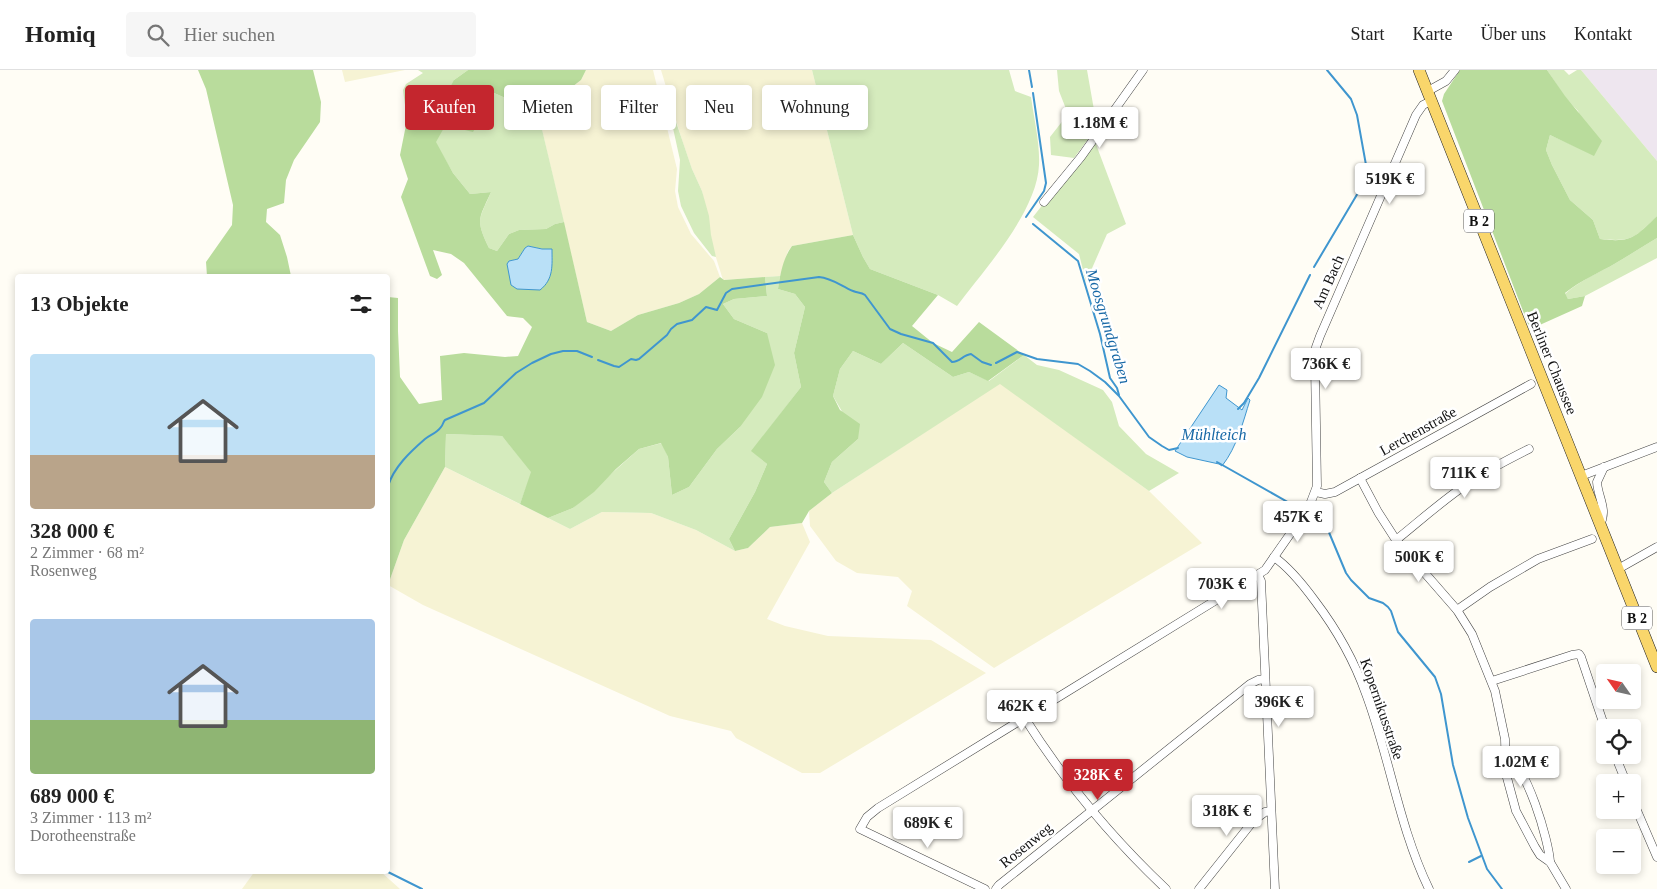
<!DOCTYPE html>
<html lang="de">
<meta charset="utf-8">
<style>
:root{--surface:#fff;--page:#f6f6f6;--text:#222;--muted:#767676;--line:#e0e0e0;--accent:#c4262e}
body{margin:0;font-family:Georgia,serif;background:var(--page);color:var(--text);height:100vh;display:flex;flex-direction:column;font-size:19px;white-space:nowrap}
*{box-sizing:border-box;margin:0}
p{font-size:16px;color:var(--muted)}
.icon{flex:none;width:28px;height:28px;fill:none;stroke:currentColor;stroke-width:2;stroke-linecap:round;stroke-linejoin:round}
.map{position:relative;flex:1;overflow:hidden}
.sheet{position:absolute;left:15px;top:204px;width:375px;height:600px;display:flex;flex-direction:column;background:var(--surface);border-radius:5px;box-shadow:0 2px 8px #0003}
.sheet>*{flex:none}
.banner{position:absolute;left:405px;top:15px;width:475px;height:45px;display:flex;gap:10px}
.needle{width:32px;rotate:304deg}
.controls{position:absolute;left:1596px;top:594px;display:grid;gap:10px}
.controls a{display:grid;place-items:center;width:45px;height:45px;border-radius:5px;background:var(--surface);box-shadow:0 2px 8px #0003;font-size:25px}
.price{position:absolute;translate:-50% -42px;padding:0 11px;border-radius:5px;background:#fff;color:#222;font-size:16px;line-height:32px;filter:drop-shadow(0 1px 2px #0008)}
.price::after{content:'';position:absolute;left:50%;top:30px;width:15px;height:11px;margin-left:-8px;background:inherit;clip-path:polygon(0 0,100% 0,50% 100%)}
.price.selected{background:var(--accent);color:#fff}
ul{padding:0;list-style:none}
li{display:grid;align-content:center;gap:10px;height:265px;padding:0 15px}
li span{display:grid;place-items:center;height:155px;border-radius:5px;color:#555}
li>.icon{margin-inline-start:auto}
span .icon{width:90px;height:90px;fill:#fffc;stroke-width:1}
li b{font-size:21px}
h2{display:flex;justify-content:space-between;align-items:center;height:60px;padding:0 15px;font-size:21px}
.pill{padding:0 18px;border-radius:5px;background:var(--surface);box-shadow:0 2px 8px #0003;font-size:18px;line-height:45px}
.pill.selected{background:var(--accent);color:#fff}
header{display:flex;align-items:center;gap:30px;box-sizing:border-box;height:70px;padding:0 25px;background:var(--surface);border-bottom:1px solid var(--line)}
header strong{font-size:24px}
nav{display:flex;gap:28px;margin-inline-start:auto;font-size:18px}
.search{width:350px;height:45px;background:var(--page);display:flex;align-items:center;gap:12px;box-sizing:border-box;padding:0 18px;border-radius:5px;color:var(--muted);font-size:19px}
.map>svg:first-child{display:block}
</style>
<header>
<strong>Homiq</strong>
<div class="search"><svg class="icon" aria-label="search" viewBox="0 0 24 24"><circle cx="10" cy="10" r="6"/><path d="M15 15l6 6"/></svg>Hier suchen</div>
<nav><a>Start</a><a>Karte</a><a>Über uns</a><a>Kontakt</a></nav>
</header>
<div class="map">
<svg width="1657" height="819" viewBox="0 0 1657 819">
<rect width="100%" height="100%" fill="#fffdf5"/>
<polygon fill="#eee6ef" points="1581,0 1657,0 1657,91"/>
<g fill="#f6f3d4">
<polygon points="342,0 405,0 345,12"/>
<polygon points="586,0 653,0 677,99 675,121 678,137 691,164 714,191 720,207 699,224 679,233 638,245 611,261 587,252 535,30 572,17 581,10"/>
<polygon points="661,0 812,0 853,165 792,176 788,181 780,206 723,210 713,178 702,121 692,99 682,70"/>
<polygon points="1000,313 1149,421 1202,473 994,598 907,536 912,521 898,507 857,503 836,491 810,456 809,441 832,423"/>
<polygon points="445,397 570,459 602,442 651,443 696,460 735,481 748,478 770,457 802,453 810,472 767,549 785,556 828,566 931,570 986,603 820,703 802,703 736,668 731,661 670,646 423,535 388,515 404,470"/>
<polygon points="255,801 380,801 400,819 242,819"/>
</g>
<g fill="#d5ebbd">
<path d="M418,0h50l-14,10 27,38 -7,-23 11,-6 32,14 18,-3 29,122 -9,2 -9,5 -27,1 -10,4 -12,17 -8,-3c-14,-29 -10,-28 2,-56l-21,2 -17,-21 -18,-31 -7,-35 -21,13 -4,-30 3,-6 17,-11z"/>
<path d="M812,0h197l6,21 16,6c3,22 9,46 8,68 -2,47 -55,105 -82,141l-19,-11 -68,-26 -7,-12 -10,-22z"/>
<polygon points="1057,0 1087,0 1097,57 1074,88 1051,85 1050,67 1068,44 1059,21"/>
<path d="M1547,0h17l5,5 8,-5h4l76,91v55c-23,22 -24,26 -57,23l-7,-19 -23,-20 -18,-35 -6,-15 4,-15 44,20 -16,-44 -13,-14z"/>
<polygon points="674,46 692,99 702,121 709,146 711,165 716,187 712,186 694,163 681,136 678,121 680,90 671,49"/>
<polygon points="1094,69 1126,154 1107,164 1086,212 1079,184 1033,147"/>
<path d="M1657,168v20l-72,38 -17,3 -3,-5c15,-14 34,-21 51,-31 14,-8 27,-17 41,-25z"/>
<polygon points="780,206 778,219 795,224 805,237 794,283 801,317 752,381 767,394 755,422 729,469 735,481 696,460 651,443 602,442 570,459 548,448 573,438 639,379 662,373 668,387 672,425 689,417 717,379 740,357 767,263 734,249 723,234 734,229 767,226 765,207"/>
<polygon points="903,273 953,307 969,302 989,311 1024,285 1037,295 1059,300 1103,320 1112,332 1119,356 1146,384 1179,403 1149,421 1000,314 832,423 824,412 832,392 858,369 833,326 840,299 853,281 881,294"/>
<polygon points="446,364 502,366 532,402 520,434 445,397"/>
</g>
<g fill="#b9dc9c" fill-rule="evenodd">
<polygon points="198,0 313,0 321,32 320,52 294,90 286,110 284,133 267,139 266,152 280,165 287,187 291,206 207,206 206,192 232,155 233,135 206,19"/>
<polygon points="468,0 586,0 581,10 572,17 535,30 517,33 485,19 474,25 481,48 473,62 461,59 446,25 454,10"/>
<path d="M1460,0h87l18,26 37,45 -8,15 -44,-21 -4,15 6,15 18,35 23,20 7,19c32,4 35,-2 57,-23v22c-14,8 -27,17 -41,25 -17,10 -35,17 -51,30l3,6 17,-3 -3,10 -49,22 -5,-4 -86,-223 2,-7z"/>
<path d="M428,37l10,3 7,16 -9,16 17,31 17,21 21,-2c-12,27 -16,27 -2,56l8,3 12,-17 10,-4 27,-1 9,-5 9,-2 23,100 24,9 27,-16 41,-12 20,-9 21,-17 4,3 41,-3 2,19 -33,3 -11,5 11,15 33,14 8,32 -13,32 -22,30 -23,22 -28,38 -17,8 -4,-38 -7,-14 -22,6 -23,20 -22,23 -21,16 -25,10 -28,-14 11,-32 -29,-36 -56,-2 -1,33 -41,73 -16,45v-288l10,1v33l2,46 19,27 23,-4 -2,-44 24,-3 41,4 13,-1 14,-29 -9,-9 -16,-2 -43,-53 -13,-9 -18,-4 9,25 -5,4 -7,-3 -29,-79 7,-18 -8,-24 7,-35zM528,176l14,3 -24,40 -6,-4 -3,-24 9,-2 7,-11z"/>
<path d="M853,165l10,22 7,12 68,26 -26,31 21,17 19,9 27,-30 45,33 -36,26 -19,-9 -16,5 -50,-34 -22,21 -28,-13 -13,18 -7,27 7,14 20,14 -2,15 -26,23 -8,20 8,11 -23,18 -7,12 -32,4 -22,21 -13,3 -6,-12 26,-47 12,-28 -16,-13 50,-64 -7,-34 11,-46 -10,-13 -17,-5c2,-14 5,-31 14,-43z"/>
</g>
<g fill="#b9e0f7" stroke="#3f96cf">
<path d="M528,176l14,3h10c0,16 2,30 -12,41l-23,-1 -6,-4 -4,-21 2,-3 9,-2 7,-11z"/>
<path d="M1219,315l8,5 -1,8 16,12 6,-12 2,2c-7,22 -13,47 -28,66l-3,-2 -32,-7 -12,-6z"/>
</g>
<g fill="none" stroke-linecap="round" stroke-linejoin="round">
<g stroke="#3f96cf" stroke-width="2">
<polyline points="1029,0 1032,17"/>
<polyline points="1026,147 1044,121 1046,113 1033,23"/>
<polyline points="1033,154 1078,191 1100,264 1110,308 1117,318 1119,325"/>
<polyline points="1314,197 1368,106 1357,45 1351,29 1327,0"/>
<path d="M598,290l16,6 5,1 12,-8 5,1 3,-1 28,-24 4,-6 6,-5 15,-4 14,-13 11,3 9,-17 6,-4 87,-12c13,1 22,9 34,14 4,2 8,1 12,4l25,34 11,5 32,9 19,19c8,0 11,-7 19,-8l11,8 9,3"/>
<polyline points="996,293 1017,282 1037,289 1078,294 1090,301 1105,312 1119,326 1149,367 1162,376 1169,380 1178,378"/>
<polyline points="1238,339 1244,333 1259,308 1310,205"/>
<polyline points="1217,392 1300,439"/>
<path d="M388,416c6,-19 22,-34 37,-47 5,-4 12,-6 16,-12 2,-2 2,-5 4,-7l39,-17 32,-30 16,-10 19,-9 12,-3h14l15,6"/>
<polyline points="1312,446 1324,454 1328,460 1346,503 1351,510 1369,528 1383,533 1388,537 1391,541 1398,562 1435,607 1441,624 1453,695 1468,748 1487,799 1502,819"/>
<polyline points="1469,792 1481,786"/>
<polyline points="386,801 422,819"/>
</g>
<defs>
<g id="street">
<polyline points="1428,21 1446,11 1455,0"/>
<polyline points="1044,132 1081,87 1143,0"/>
<polyline points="1581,406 1657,377"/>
<polyline points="1360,408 1378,442 1396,470 1457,540 1472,564 1495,621 1505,669 1506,704 1516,741 1535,777 1540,785 1550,792 1566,819"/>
<polyline points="1316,422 1325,424 1335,422 1531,314"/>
<path d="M1600,455c8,-16 -2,-27 -3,-43l7,-15"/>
<path d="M1396,470c25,-20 48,-41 74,-58 19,-13 39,-23 59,-33"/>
<path d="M1274,487c16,11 30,29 41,44 22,29 39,59 51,93 24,64 33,133 63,195"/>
<polyline points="1618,499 1657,477"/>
<polyline points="1258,505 1261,511 1275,819"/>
<polyline points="1457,540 1490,517 1538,489 1592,469"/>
<polyline points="1492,611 1572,585 1579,584 1581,587 1605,658"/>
<path d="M1024,647c41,65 87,120 142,172"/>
<polyline points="1615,685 1626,712"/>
<path d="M1506,686c20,7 43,85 44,106"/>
<polyline points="1632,729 1657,787"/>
<polyline points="985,819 860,759 867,747 878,738 1265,500 1309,437 1317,416 1315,295 1316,277 1320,266 1416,45 1423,35 1431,31"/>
<polyline points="996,819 999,815 1250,614 1258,610 1265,609"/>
<polyline points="1199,819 1254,750 1265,742 1271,741"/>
</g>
<polyline id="primary" points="1419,0 1657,597"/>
</defs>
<use href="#street" stroke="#444" stroke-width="9"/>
<use href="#primary" stroke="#222" stroke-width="12"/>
<use href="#street" stroke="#fff" stroke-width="8"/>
<use href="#primary" stroke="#f9d66b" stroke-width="11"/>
</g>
<g text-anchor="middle" stroke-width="5" stroke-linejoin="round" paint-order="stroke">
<g fill="#fff" stroke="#585858" stroke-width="1">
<rect x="1464" y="139.5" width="30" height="23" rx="4"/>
<rect x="1622" y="536.5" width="30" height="23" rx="4"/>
</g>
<g font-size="14" font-weight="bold" fill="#111">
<text x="1479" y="156">B 2</text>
<text x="1637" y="553">B 2</text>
</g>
<g font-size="15" fill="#111" stroke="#fff">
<text transform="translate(1328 212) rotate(-66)" y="5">Am Bach</text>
<text transform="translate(1552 293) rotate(68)" y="5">Berliner Chaussee</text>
<text transform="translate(1418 361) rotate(-29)" y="5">Lerchenstraße</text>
<text transform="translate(1382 639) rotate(71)" y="5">Kopernikusstraße</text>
<text transform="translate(1026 775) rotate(-39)" y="5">Rosenweg</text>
</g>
<g font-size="16" font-style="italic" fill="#1768a6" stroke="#fff">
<text transform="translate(1109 256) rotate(73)" y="6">Moosgrundgraben</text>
<text x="1214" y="370">Mühlteich</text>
</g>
</g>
</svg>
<div class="controls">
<a><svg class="needle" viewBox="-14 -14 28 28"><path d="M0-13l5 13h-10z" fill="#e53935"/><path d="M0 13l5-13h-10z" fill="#767676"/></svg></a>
<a><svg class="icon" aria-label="locate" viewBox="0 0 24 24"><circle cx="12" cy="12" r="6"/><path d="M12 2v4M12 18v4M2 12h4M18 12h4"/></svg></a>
<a>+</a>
<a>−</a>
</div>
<b class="price" style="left:1100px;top:79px">1.18M €</b>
<b class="price" style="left:1390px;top:135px">519K €</b>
<b class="price" style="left:1326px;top:320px">736K €</b>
<b class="price" style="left:1465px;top:429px">711K €</b>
<b class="price" style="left:1298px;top:473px">457K €</b>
<b class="price" style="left:1419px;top:513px">500K €</b>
<b class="price" style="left:1222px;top:540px">703K €</b>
<b class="price" style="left:1279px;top:658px">396K €</b>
<b class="price" style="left:1022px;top:662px">462K €</b>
<b class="price" style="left:1521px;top:718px">1.02M €</b>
<b class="price selected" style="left:1098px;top:731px">328K €</b>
<b class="price" style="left:1227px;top:767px">318K €</b>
<b class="price" style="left:928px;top:779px">689K €</b>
<div class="banner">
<a class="pill selected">Kaufen</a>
<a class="pill">Mieten</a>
<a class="pill">Filter</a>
<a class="pill">Neu</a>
<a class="pill">Wohnung</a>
</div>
<section class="sheet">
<h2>13 Objekte<svg class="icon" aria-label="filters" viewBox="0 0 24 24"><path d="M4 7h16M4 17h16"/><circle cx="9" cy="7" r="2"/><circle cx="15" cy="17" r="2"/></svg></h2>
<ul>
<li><span style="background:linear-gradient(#bfe0f5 65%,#b9a48a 0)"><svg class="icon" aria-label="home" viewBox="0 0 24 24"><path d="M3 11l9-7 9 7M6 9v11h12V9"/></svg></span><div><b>328 000 €</b><p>2 Zimmer · 68 m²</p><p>Rosenweg</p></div></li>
<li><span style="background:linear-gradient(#a9c7e8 65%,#8fb573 0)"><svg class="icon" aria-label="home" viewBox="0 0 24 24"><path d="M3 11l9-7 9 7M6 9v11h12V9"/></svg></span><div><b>689 000 €</b><p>3 Zimmer · 113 m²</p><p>Dorotheenstraße</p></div></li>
</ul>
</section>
</div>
